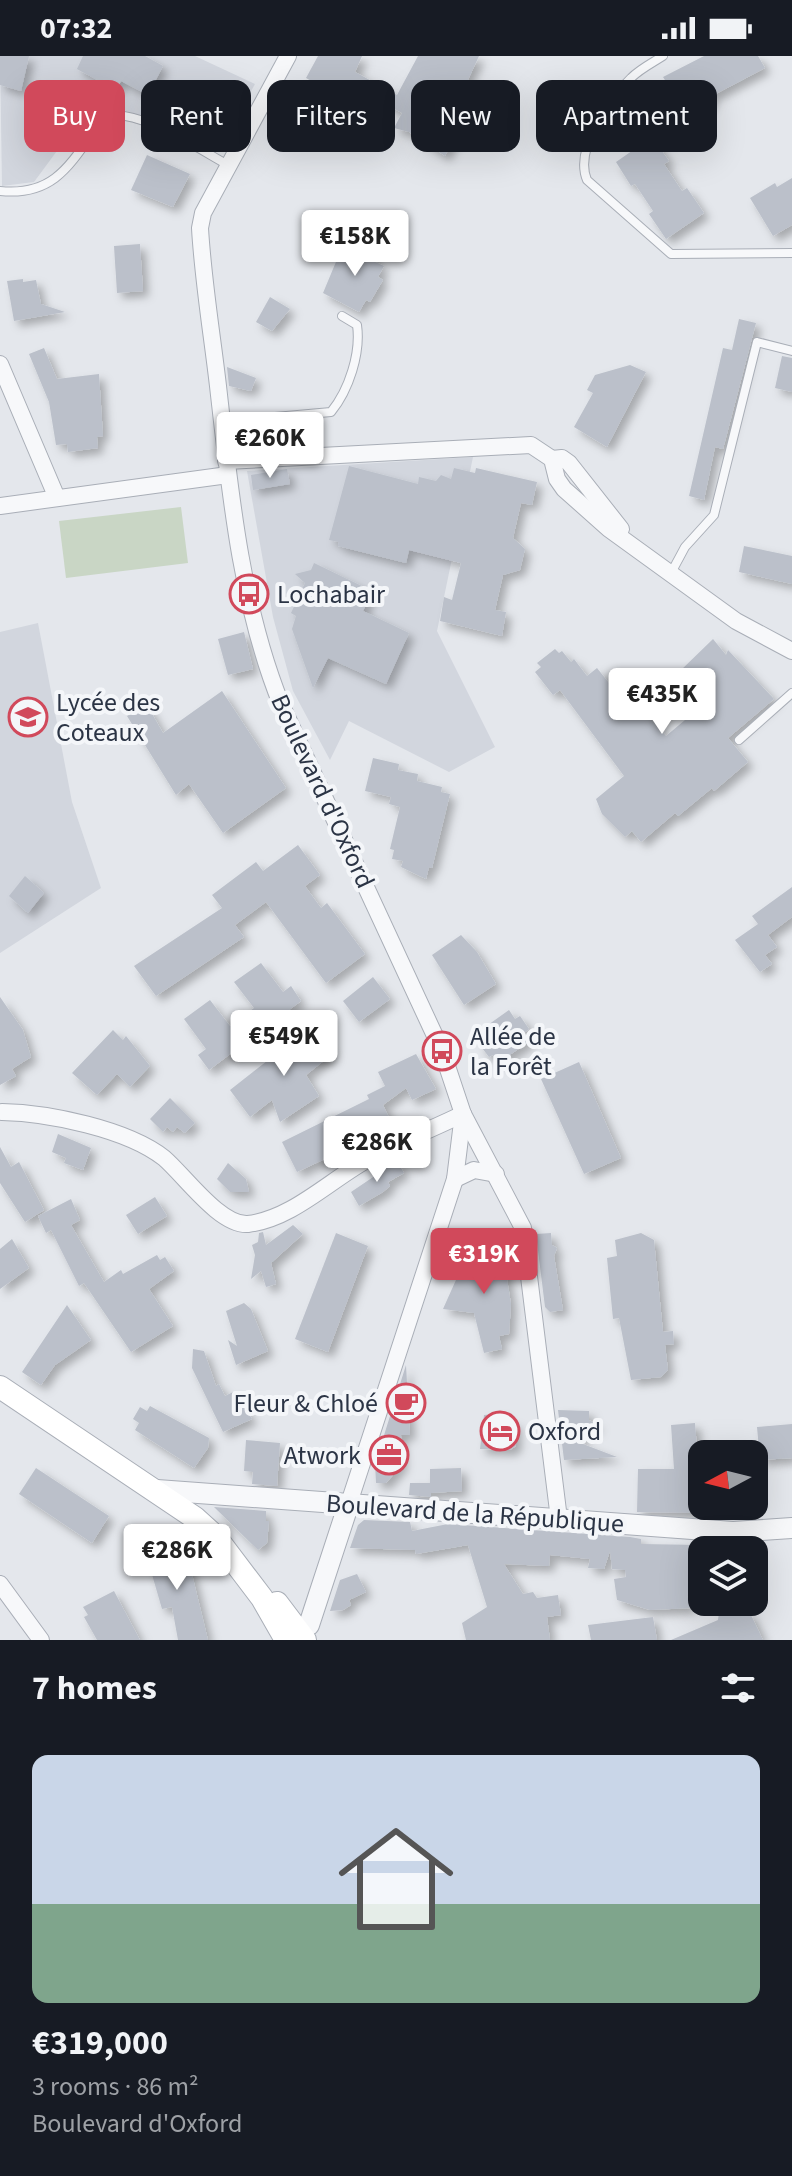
<!DOCTYPE html>
<meta charset="utf-8">
<style>
:root{--surface:#171b24;--page:#20242c;--text:#f1f3f6;--muted:#9ea1a6;--line:#363941;--accent:#d1495b}
body{margin:0;font-family:"Source Sans 3",sans-serif;background:var(--page);color:var(--text);height:100vh;display:flex;flex-direction:column;font-size:30px;white-space:nowrap}
*{box-sizing:border-box;margin:0}
p{font-size:26px;color:var(--muted)}
.icon{flex:none;width:44px;height:44px;fill:none;stroke:currentColor;stroke-width:2;stroke-linecap:round;stroke-linejoin:round}
.map{position:relative;height:1584px;overflow:hidden}
.panel{display:flex;flex-direction:column;background:var(--surface);flex:1}
.panel>*{flex:none}
.guide{position:absolute;left:24px;top:24px;width:744px;height:72px;display:flex;gap:16px}
.needle{width:52px;rotate:263deg}
.buttons{position:absolute;left:688px;top:1384px;display:grid;gap:16px}
.buttons a{display:grid;place-items:center;width:80px;height:80px;border-radius:16px;background:var(--surface);box-shadow:0 8px 32px #0002;font-size:40px}
.price{position:absolute;translate:-50% -68px;padding:0 18px;border-radius:8px;background:#fff;color:#222;font-size:26px;line-height:52px;filter:drop-shadow(0 2px 4px #0008)}
.price::after{content:'';position:absolute;left:50%;top:48px;width:24px;height:18px;margin-left:-12px;background:inherit;clip-path:polygon(0 0,100% 0,50% 100%)}
.price.on{background:var(--accent);color:#fff}
ul{padding:0;list-style:none}
li{display:grid;align-content:center;gap:16px;height:424px;padding:0 32px}
li+li{border-top:2px solid var(--line)}
li span{display:grid;place-items:center;height:248px;border-radius:16px;color:#555}
li>.icon{margin-inline-start:auto}
span .icon{width:144px;height:144px;fill:#fffc;stroke-width:1}
li b{font-size:34px}
h2{display:flex;justify-content:space-between;align-items:center;height:96px;padding:0 32px;font-size:34px}
.tag{padding:0 28px;border-radius:16px;background:var(--surface);box-shadow:0 8px 32px #0002;font-size:28px;line-height:72px}
.tag.on{background:var(--accent);color:#fff}
.status{display:flex;justify-content:space-between;align-items:center;height:56px;padding:0 40px;background:var(--surface);direction:ltr}
.status svg{height:22px;fill:currentColor}
.map>svg:first-child{display:block}
</style>
<div class="status"><b>07:32</b><svg viewBox="0 0 49 12"><path d="M0 12V9h3v3zM5 12V6h3v6zM10 12V3h3v9zM15 12V0h3v12zM26 1h20v11H26zM47 4h2v5h-2z"/></svg></div>
<div class="map">
<svg width="792" height="1584" viewBox="0 0 792 1584">
<defs>
<filter id="shadow"><feDropShadow dx="5.5" dy="5.5" stdDeviation="4" flood-color="#0004"/></filter>
</defs>
<rect width="100%" height="100%" fill="#e4e7ec"/>
<g fill="#d2d6de">
<polygon points="0,0 195,0 255,28 218,95 96,42 34,126 2,130"/>
<polygon points="473,401 437,575 495,691 449,716 349,665 330,704 293,635 273,561 247,415"/>
<polygon points="38,567 72,746 101,832 0,897 0,576"/>
</g>
<polygon fill="#c9d6c5" points="181,451 188,507 66,522 59,465"/>
<g fill="#bbc0ca" filter="url(#shadow)">
<polygon points="0,0 29,0 21,35 0,29"/>
<polygon points="83,0 145,0 163,10 148,39 121,25 116,34 77,13"/>
<polygon points="318,0 362,0 355,16 397,39 418,0 479,0 448,67 459,74 445,100 409,76 394,72 402,57 373,41 366,55 306,22"/>
<polygon points="704,0 758,0 765,12 710,41 713,45 688,60 663,21"/>
<polygon points="652,81 669,105 664,108 682,135 687,132 704,157 666,183 649,158 653,155 635,128 631,130 616,106"/>
<polygon points="147,99 190,118 173,151 131,134"/>
<polygon points="792,122 792,169 773,180 750,142 775,127 777,131"/>
<polygon points="140,188 143,235 117,237 114,190"/>
<polygon points="364,190 370,193 375,206 384,210 378,221 383,224 370,246 366,244 359,256 323,237 338,201 342,203 347,194"/>
<polygon points="23,223 23,226 36,224 41,248 65,256 14,265 7,225"/>
<polygon points="270,241 290,253 272,275 256,266"/>
<polygon points="739,263 756,267 723,393 715,391 704,444 689,440 723,292 732,294"/>
<polygon points="44,292 57,323 99,318 103,380 97,381 98,392 68,396 67,388 56,389 49,346 29,298"/>
<polygon points="782,300 792,302 792,336 775,332"/>
<polygon points="630,309 646,316 607,391 574,371 593,337 587,334 595,319"/>
<polygon points="227,311 256,322 251,335 229,330"/>
<polygon points="349,410 418,428 419,421 436,425 441,419 451,423 454,412 475,417 476,412 537,426 532,449 521,447 513,482 525,493 520,514 503,519 495,554 506,556 502,580 440,565 444,541 452,544 461,507 409,494 406,507 338,490 339,486 329,484"/>
<polygon points="287,413 290,428 253,434 251,419"/>
<polygon points="744,490 792,500 792,528 739,516"/>
<polygon points="314,507 372,535 363,555 409,577 386,628 328,602 313,632 292,573 296,560 291,557 305,527 295,518 311,514"/>
<polygon points="244,576 253,613 228,619 218,583"/>
<polygon points="713,583 726,599 728,594 774,643 728,682 748,706 714,735 712,732 678,760 675,757 641,786 632,775 625,781 602,758 596,743 624,720 560,634 553,639 535,616 541,611 537,607 555,593 559,597 562,595 571,606 574,603 587,620 597,612 624,646 630,640 666,680 704,648 679,616"/>
<polygon points="222,635 286,732 223,777 189,728 176,739 127,660 147,649 163,677"/>
<polygon points="373,702 399,708 398,714 418,718 417,725 442,731 441,736 450,738 432,812 429,811 426,823 401,811 403,805 392,803 394,794 390,793 400,751 389,748 391,741 365,735"/>
<polygon points="298,789 320,819 305,830 321,852 327,847 365,898 326,927 266,846 235,869 244,881 156,940 134,910 222,852 212,839 256,806 263,815"/>
<polygon points="25,820 44,837 28,857 9,840"/>
<polygon points="792,831 792,861 768,879 777,891 765,899 772,908 760,916 735,884 758,868 752,860"/>
<polygon points="461,879 477,896 496,928 464,949 432,899"/>
<polygon points="261,907 283,936 291,930 301,945 209,1014 198,999 206,993 184,963 210,944 230,970 254,952 234,926"/>
<polygon points="373,921 390,943 359,966 343,945"/>
<polygon points="0,941 23,974 31,1001 12,1013 16,1020 0,1029"/>
<polygon points="509,954 515,963 520,960 529,973 524,977 530,985 498,1007 493,999 489,1001 479,988 484,985 478,976"/>
<polygon points="313,969 331,999 306,1019 319,1040 280,1066 272,1044 250,1061 230,1034"/>
<polygon points="113,974 123,984 126,980 150,1010 130,1031 117,1018 97,1039 72,1017"/>
<polygon points="416,998 436,1033 412,1044 406,1032 383,1049 392,1068 379,1074 378,1072 342,1095 297,1116 282,1086 369,1043 367,1039 385,1030 378,1016"/>
<polygon points="579,1006 621,1102 584,1118 541,1023"/>
<polygon points="170,1042 195,1067 185,1077 177,1071 173,1076 167,1071 163,1076 150,1063"/>
<polygon points="58,1078 91,1092 83,1114 64,1107 66,1102 52,1096"/>
<polygon points="0,1091 11,1111 19,1106 44,1154 25,1166 0,1127"/>
<polygon points="397,1105 404,1117 388,1126 390,1130 383,1136 359,1150 351,1136"/>
<polygon points="228,1107 246,1123 249,1136 230,1136 217,1123"/>
<polygon points="155,1141 167,1160 138,1178 126,1159"/>
<polygon points="71,1143 80,1164 71,1169 104,1226 121,1214 123,1218 157,1199 160,1204 165,1201 174,1215 149,1233 173,1270 131,1296 84,1227 79,1230 51,1174 46,1177 38,1160"/>
<polygon points="293,1169 303,1178 271,1207 276,1228 266,1231 261,1215 251,1223 255,1199 252,1189 258,1186 259,1177 263,1176 266,1189"/>
<polygon points="336,1177 368,1190 328,1296 295,1283"/>
<polygon points="551,1177 552,1189 557,1192 554,1200 563,1254 550,1256 545,1251 536,1178"/>
<polygon points="641,1177 654,1184 663,1276 673,1275 674,1288 665,1289 668,1314 661,1321 631,1324 619,1262 613,1263 607,1202 617,1200 615,1184"/>
<polygon points="12,1183 29,1212 0,1233 0,1193"/>
<polygon points="502,1192 511,1248 509,1278 499,1280 502,1293 484,1297 474,1257 443,1253 468,1197"/>
<polygon points="244,1247 251,1253 268,1295 236,1309 228,1284 237,1290 226,1255"/>
<polygon points="67,1249 91,1284 55,1309 41,1329 22,1316"/>
<polygon points="193,1293 204,1295 216,1330 219,1328 225,1340 233,1336 252,1363 223,1376 192,1312"/>
<polygon points="406,1309 410,1379 401,1379 402,1409 386,1427 376,1427 375,1408"/>
<polygon points="150,1350 209,1382 208,1392 194,1412 135,1374 139,1367 133,1363 140,1351 147,1355"/>
<polygon points="558,1354 589,1355 589,1364 598,1369 575,1385 617,1401 564,1404"/>
<polygon points="504,1357 503,1365 516,1366 516,1390 510,1394 480,1393 484,1359"/>
<polygon points="695,1367 702,1457 637,1456 638,1413 674,1413 671,1369"/>
<polygon points="792,1368 792,1402 760,1404 757,1371"/>
<polygon points="246,1384 280,1387 277,1430 252,1428 253,1416 244,1415"/>
<polygon points="36,1412 109,1460 92,1487 19,1438"/>
<polygon points="461,1412 462,1435 431,1437 431,1433 431,1441 409,1439 410,1427 430,1427 430,1413"/>
<polygon points="214,1451 266,1455 266,1465 269,1465 267,1487 258,1494"/>
<polygon points="364,1464 410,1466 412,1475 448,1468 630,1481 641,1483 641,1488 702,1489 698,1539 687,1539 691,1552 650,1554 617,1544 614,1523 626,1521 625,1514 612,1513 610,1495 604,1513 588,1512 590,1503 550,1499 549,1510 504,1508 523,1538 533,1536 537,1542 558,1539 561,1559 547,1561 550,1584 466,1584 462,1567 487,1551 468,1489 416,1498 415,1494 350,1492 358,1469"/>
<polygon points="176,1489 178,1509 189,1506 208,1584 178,1584 172,1551 162,1553 144,1491"/>
<polygon points="357,1518 366,1536 349,1544 351,1549 343,1554 330,1555 340,1524"/>
<polygon points="114,1535 140,1584 97,1584 84,1561 88,1559 83,1551"/>
<polygon points="719,1556 750,1557 763,1584 671,1584 718,1564"/>
<polygon points="653,1561 657,1584 591,1584 588,1569"/>
</g>
<g fill="none" stroke-linecap="round" stroke-linejoin="round">
<defs>
<g id="service">
<path d="M663,0c-11,7 -23,13 -32,22 -22,21 -57,71 -44,102l84,74 121,-1"/>
<path d="M0,135c58,6 73,-32 103,-73 30,-14 97,32 125,47"/>
<path d="M224,383l40,-21 67,-6c18,-22 30,-59 26,-87l-15,-9"/>
<polyline points="671,517 685,491 714,459 757,286 792,295"/>
<polyline points="739,684 792,637"/>
</g>
<g id="minor">
<path d="M288,0l-85,157 -3,15c3,53 12,106 18,158 12,106 23,219 63,318l161,347 21,63 60,114 36,291"/>
<polyline points="0,308 57,442"/>
<polyline points="552,403 562,402 569,407 621,473"/>
<polyline points="226,405 531,389 552,403 557,423 564,433 609,473 736,565 792,595"/>
<polyline points="0,450 228,419"/>
<path d="M2,1056c47,1 125,17 162,46 21,18 56,68 84,66 43,-5 80,-42 117,-63 31,-18 65,-31 98,-47"/>
<polyline points="455,1123 474,1114 496,1118"/>
<polyline points="349,1447 455,1123 463,1058"/>
<polyline points="0,1528 41,1584"/>
</g>
<g id="tertiary">
<polyline points="157,1434 733,1476 792,1472"/>
<polyline points="284,1567 290,1573 309,1569 349,1447"/>
</g>
<g id="secondary">
<polyline points="0,1331 195,1462 215,1480 262,1542 286,1584"/>
<polyline points="277,1547 305,1584"/>
</g>
</defs>
<use href="#service" stroke="#a9aeb7" stroke-width="10"/>
<use href="#minor" stroke="#a9aeb7" stroke-width="18"/>
<use href="#tertiary" stroke="#a9aeb7" stroke-width="22"/>
<use href="#secondary" stroke="#a9aeb7" stroke-width="24"/>
<use href="#service" stroke="#f7f8fa" stroke-width="8"/>
<use href="#minor" stroke="#f7f8fa" stroke-width="16"/>
<use href="#tertiary" stroke="#f7f8fa" stroke-width="20"/>
<use href="#secondary" stroke="#fff" stroke-width="22"/>
</g>
<defs>
<symbol id="bus-ring" viewBox="-11 -11 22 22"><circle r="9.5" fill="#f4f6f9" stroke="#d1495b" stroke-width="1.5"/><path d="M-5-6H5V4H4V6H2V4H-2V6H-4V4H-5ZM-3.5-4V0h7V-4ZM-3.5 1.2v1.5H-2V1.2ZM2 1.2v1.5H3.5V1.2Z" fill="#d1495b"/></symbol>
<symbol id="school-ring" viewBox="-11 -11 22 22"><circle r="9.5" fill="#f4f6f9" stroke="#d1495b" stroke-width="1.5"/><path d="M0-5L7-2L0 1L-7-2ZM-4 1L0 2.5L4 1V4Q0 6-4 4Z" fill="#d1495b"/></symbol>
<symbol id="cafe-ring" viewBox="-11 -11 22 22"><circle r="9.5" fill="#f4f6f9" stroke="#d1495b" stroke-width="1.5"/><path d="M-5.5-4.5H6V0H3Q3 3.5 0 3.5H-2.5Q-5.5 3.5-5.5 0ZM3-3.2v2h1.7v-2ZM-6 4.5H4V6H-6Z" fill="#d1495b"/></symbol>
<symbol id="hotel-ring" viewBox="-11 -11 22 22"><circle r="9.5" fill="#f4f6f9" stroke="#d1495b" stroke-width="1.5"/><path d="M-6-4.5h1.5V1H6V5H4.5V3h-9V5H-6ZM-4 0a1.8 1.8 0 1 1 3.6 0ZM.5 0V-2.5h3Q6-2.5 6 0Z" fill="#d1495b"/></symbol>
<symbol id="office-ring" viewBox="-11 -11 22 22"><circle r="9.5" fill="#f4f6f9" stroke="#d1495b" stroke-width="1.5"/><path d="M-6-3h4V-5.5h4V-3h4V5H-6ZM-1-4.5V-3h2v-1.5ZM-6 0V1H6V0Z" fill="#d1495b"/></symbol>
</defs>
<g fill-rule="evenodd">
<use href="#bus-ring" x="227" y="516" width="44" height="44"/>
<use href="#school-ring" x="6" y="639" width="44" height="44"/>
<use href="#bus-ring" x="420" y="973" width="44" height="44"/>
<use href="#cafe-ring" x="384" y="1325" width="44" height="44"/>
<use href="#hotel-ring" x="478" y="1353" width="44" height="44"/>
<use href="#office-ring" x="367" y="1377" width="44" height="44"/>
</g>
<g text-anchor="middle" stroke-width="8" stroke-linejoin="round" paint-order="stroke">
<g font-size="26" fill="#2b3445" stroke="#f4f6f9" text-anchor="start">
<text x="277" y="547">Lochabair</text>
<text x="56" y="655">Lycée des<tspan x="56" dy="30">Coteaux</tspan></text>
<text x="470" y="989">Allée de<tspan x="470" dy="30">la Forêt</tspan></text>
<text x="378" y="1356" text-anchor="end">Fleur &amp; Chloé</text>
<text x="528" y="1384">Oxford</text>
<text x="361" y="1408" text-anchor="end">Atwork</text>
</g>
<g font-size="26" fill="#2b3445" stroke="#f4f6f9">
<text transform="translate(323 735) rotate(65)" y="9">Boulevard d'Oxford</text>
<text transform="translate(475 1457) rotate(4)" y="9">Boulevard de la République</text>
</g>
</g>
</svg>
<div class="buttons">
<a><svg class="needle" viewBox="-14 -14 28 28"><path d="M0-13l5 13h-10z" fill="#e53935"/><path d="M0 13l5-13h-10z" fill="#9ea1a6"/></svg></a>
<a><svg class="icon" aria-label="layers" viewBox="0 0 24 24"><path d="M12 4l9 5-9 5-9-5zM3 14l9 5 9-5"/></svg></a>
</div>
<b class="price" style="left:355px;top:222px">€158K</b>
<b class="price" style="left:270px;top:424px">€260K</b>
<b class="price" style="left:662px;top:680px">€435K</b>
<b class="price" style="left:284px;top:1022px">€549K</b>
<b class="price" style="left:377px;top:1128px">€286K</b>
<b class="price on" style="left:484px;top:1240px">€319K</b>
<b class="price" style="left:177px;top:1536px">€286K</b>
<div class="guide">
<a class="tag on">Buy</a>
<a class="tag">Rent</a>
<a class="tag">Filters</a>
<a class="tag">New</a>
<a class="tag">Apartment</a>
</div>
</div>
<section class="panel">
<h2>7 homes<svg class="icon" aria-label="filters" viewBox="0 0 24 24"><path d="M4 7h16M4 17h16"/><circle cx="9" cy="7" r="2"/><circle cx="15" cy="17" r="2"/></svg></h2>
<ul>
<li><span style="background:linear-gradient(#c9d6e8 60%,#7fa58c 0)"><svg class="icon" aria-label="home" viewBox="0 0 24 24"><path d="M3 11l9-7 9 7M6 9v11h12V9"/></svg></span><div><b>€319,000</b><p>3 rooms · 86 m²</p><p>Boulevard d'Oxford</p></div></li>
</ul>
</section>
